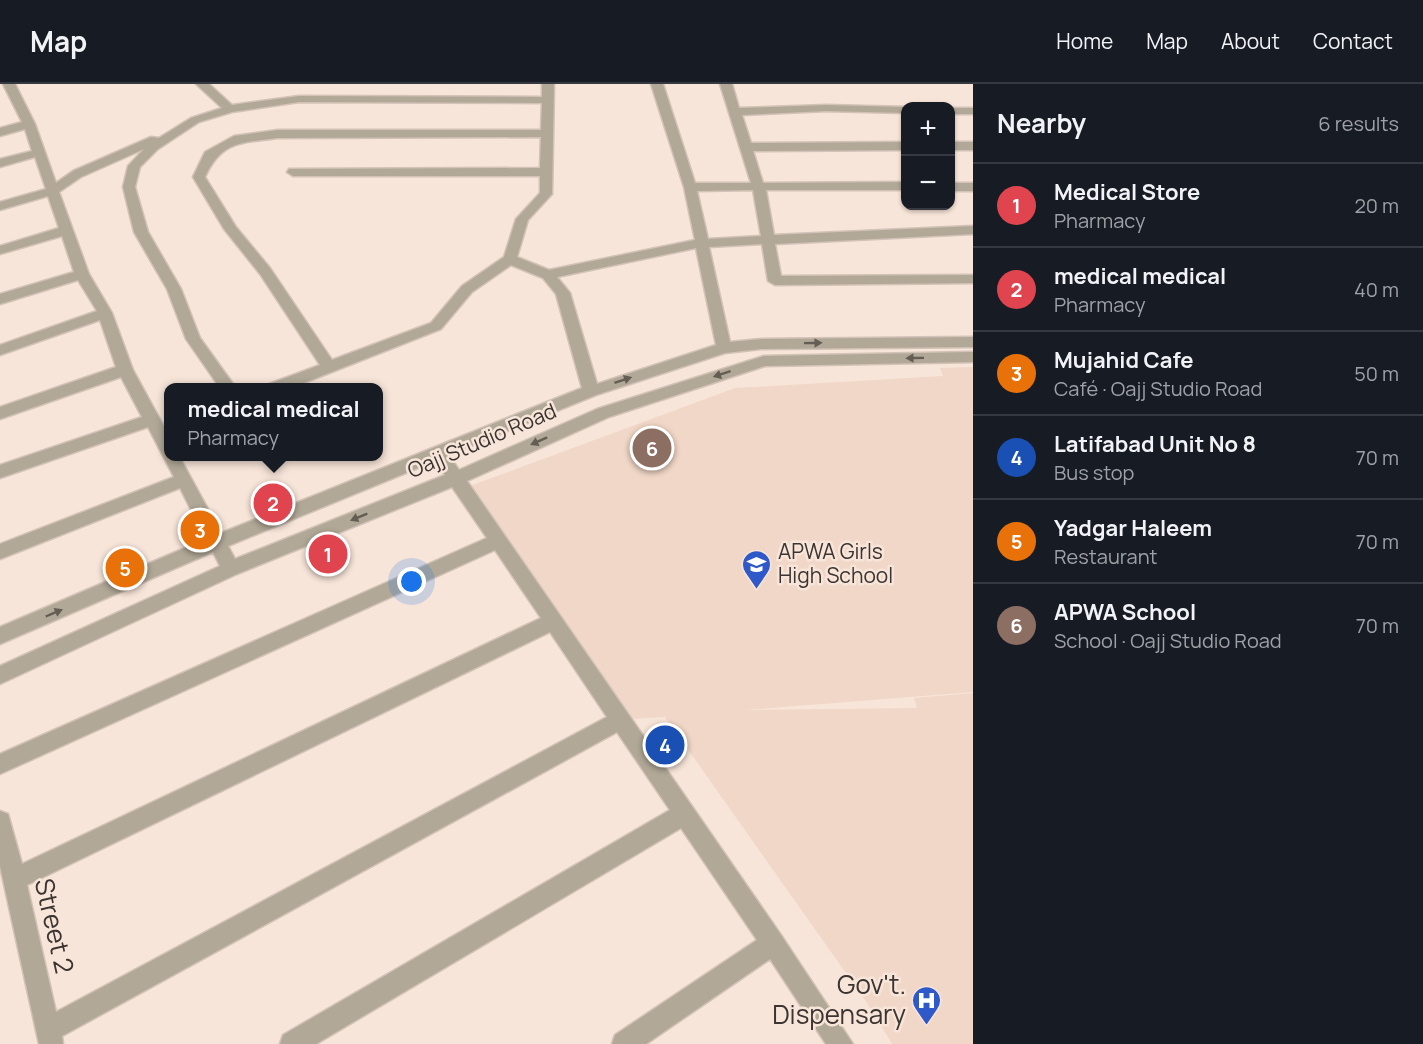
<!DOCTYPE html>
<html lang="en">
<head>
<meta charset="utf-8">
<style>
	:root { --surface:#171b24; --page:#242831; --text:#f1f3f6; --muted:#9ea1a6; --line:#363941; --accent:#0f766e }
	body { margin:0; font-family:Manrope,sans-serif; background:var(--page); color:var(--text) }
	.controls { position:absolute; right:18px; top:18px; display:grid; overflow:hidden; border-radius:12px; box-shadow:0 2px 4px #0004 }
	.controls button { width:54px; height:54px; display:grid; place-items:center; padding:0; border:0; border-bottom:2px solid var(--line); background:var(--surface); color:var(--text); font:30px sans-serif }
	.you { position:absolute; left:412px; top:498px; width:21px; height:21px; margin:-15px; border:4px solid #fff; border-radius:50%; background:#1a73e8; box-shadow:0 0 0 9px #1a73e833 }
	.badge { display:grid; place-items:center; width:39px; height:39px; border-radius:50%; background:var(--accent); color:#fff; font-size:20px; font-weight:700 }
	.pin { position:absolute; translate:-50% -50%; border:3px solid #fff; box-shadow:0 2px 6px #0006 }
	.popup { position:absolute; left:164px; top:299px; width:219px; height:78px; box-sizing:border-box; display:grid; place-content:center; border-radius:12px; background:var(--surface); filter:drop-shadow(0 2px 4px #0005); font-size:20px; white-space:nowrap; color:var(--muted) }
	.popup b { font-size:22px; color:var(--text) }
	.popup::after { content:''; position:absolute; left:50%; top:100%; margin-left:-12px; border:12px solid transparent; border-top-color:var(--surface) }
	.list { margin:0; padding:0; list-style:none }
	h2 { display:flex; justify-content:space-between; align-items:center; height:78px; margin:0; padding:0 24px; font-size:26px }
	h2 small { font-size:20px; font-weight:400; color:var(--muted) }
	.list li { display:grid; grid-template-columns:39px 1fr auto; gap:18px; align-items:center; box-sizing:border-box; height:84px; padding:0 24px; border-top:2px solid var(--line) }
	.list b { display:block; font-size:22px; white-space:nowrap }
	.list p { margin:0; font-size:20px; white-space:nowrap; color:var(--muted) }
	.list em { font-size:20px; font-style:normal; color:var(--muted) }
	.map { position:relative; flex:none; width:973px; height:960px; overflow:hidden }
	header { display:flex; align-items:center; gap:36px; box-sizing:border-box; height:84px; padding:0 30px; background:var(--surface); border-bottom:2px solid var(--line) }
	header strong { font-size:28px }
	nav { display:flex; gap:33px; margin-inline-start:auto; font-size:21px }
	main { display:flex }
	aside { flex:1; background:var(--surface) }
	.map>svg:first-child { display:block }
	.built { fill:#f1d7c7 }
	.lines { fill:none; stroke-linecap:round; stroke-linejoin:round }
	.minor-casing { stroke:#d2c2b7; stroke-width:3 }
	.minor { fill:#b1a897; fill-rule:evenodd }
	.oneway { fill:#645d54 }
	.labels { text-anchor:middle; stroke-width:5; stroke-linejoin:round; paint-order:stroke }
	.street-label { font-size:21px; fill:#3b3430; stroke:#f8e5d9 }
	.poi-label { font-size:21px; fill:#3b3430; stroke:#f8e5d9; text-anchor:start }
	.near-street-label { font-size:26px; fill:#3b3430; stroke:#f8e5d9 }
	.near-poi-label { font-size:26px; fill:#3b3430; stroke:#f8e5d9; text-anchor:end }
</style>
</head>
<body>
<header>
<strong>Map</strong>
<nav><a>Home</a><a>Map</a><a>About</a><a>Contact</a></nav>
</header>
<main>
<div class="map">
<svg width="973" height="960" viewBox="0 0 973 960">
	<rect width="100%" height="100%" fill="#f8e5d9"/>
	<path class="built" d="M973,283V608L745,626L917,624L914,614L973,609V960H892L867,919L665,633L630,635L470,402L735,304L943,292L940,284Z"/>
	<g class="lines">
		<defs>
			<path id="minor" d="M3,0H15L35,40L56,99L73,87L151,53L159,54L191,34L222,24L196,0H209L232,21L299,12L542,13V0H554L552,110L528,136L517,173L549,186L695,156L684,103L651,0H663L695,99H751L720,0H732L739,24L826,21L906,23V29L826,27L742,31L751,59L906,58V66L753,67L763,99L906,98V106H766L774,151L973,142V150L775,160L781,192L973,191V199L775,201L768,197L762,160L709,163L730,258L761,255L973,253V263L761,265L725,269L596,311L449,371L459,386L597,325L764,272L973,268V278L765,282L609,333L467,397L781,851L853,960H826L770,875L646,960H612L615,951L757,856L681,744L316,960H280L283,951L670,726L617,648L62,952L63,960H39L0,782V727L8,730L22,780L541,534L495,466L0,690V670L487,454L452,403L237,490L0,600V582L220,482L213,468L0,560V543L206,455L180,404L0,475V460L174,393L148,343L0,394V381L142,333L121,293L0,335V323L116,283L100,236L0,271V261L97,227L78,196L0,220V210L74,188L62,152L0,170V162L59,144L48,112L0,126V118L46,105L35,73L0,83V75L32,67L25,45L0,52V44L22,38ZM299,18L542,19L541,46H278L234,52L205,68L193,93L224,145L260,190L320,281L269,300L267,304H291L441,245L472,208L511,181L543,194L556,210L582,304L221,449L179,372H168V350L133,286L112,229L89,190L59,108L81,93L144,65L128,82L123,103L134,148L167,205L186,255L220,304H236L200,254L181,205L148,148L135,103L140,83L158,65L199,38L232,28ZM541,53L540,84L289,85L287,88L293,92H540V109L516,135L504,173L462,202L431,239L332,276L270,184L236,143L205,93C222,56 242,59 278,54ZM753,106L761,152L708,155L697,107ZM696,164L716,261L597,300L570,209L557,193ZM435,377L445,391L235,475L228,462ZM550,548L607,633L56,928L27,801Z
				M950,24H973V30H950Z
				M950,58H973V66H950Z
				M950,99H973V107H950Z"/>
		</defs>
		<use href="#minor" class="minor-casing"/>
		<use href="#minor" class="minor"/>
	</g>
	<defs><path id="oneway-solid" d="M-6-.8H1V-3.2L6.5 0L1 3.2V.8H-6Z" transform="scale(1.5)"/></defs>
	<g class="oneway">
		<use href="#oneway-solid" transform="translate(813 259) rotate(-1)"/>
		<use href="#oneway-solid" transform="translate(915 274) rotate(179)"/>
		<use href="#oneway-solid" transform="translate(722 290) rotate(162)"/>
		<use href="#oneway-solid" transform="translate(623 296) rotate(-18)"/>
		<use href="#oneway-solid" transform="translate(539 357) rotate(156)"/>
		<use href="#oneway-solid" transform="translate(359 433) rotate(158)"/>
		<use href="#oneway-solid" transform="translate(54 529) rotate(-23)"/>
	</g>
	<defs>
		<symbol id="school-pin" viewBox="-11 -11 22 30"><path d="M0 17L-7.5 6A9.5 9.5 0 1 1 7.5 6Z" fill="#2f58c8" stroke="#f8e5d9"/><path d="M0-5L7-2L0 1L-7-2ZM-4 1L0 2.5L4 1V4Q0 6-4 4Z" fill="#fff"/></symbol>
		<symbol id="hospital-pin" viewBox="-11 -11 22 30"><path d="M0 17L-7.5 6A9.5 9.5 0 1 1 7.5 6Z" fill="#2f58c8" stroke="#f8e5d9"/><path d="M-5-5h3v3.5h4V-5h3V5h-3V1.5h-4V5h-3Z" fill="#fff"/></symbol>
	</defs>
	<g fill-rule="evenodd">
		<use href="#school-pin" x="740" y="464" width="33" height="45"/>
		<use href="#hospital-pin" x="910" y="900" width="33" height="45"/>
	</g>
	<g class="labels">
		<g class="street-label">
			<text transform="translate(482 357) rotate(-23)" y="7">Oajj Studio Road</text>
		</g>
		<g class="poi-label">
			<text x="778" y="475">APWA Girls<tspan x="778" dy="24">High School</tspan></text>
		</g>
		<g class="near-street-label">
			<text transform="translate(54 842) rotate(77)" y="9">Street 2</text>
		</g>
		<g class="near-poi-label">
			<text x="906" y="910">Gov't.<tspan x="906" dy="30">Dispensary</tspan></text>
		</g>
	</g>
</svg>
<div class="controls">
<button>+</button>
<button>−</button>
</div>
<div class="you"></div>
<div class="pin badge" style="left:328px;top:470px;background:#e0444e">1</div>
<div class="pin badge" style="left:273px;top:419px;background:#e0444e">2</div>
<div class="popup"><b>medical medical</b>Pharmacy</div>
<div class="pin badge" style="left:200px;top:446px;background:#e8710a">3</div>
<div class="pin badge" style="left:665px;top:661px;background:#1a4fb4">4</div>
<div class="pin badge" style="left:125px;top:484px;background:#e8710a">5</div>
<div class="pin badge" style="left:652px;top:364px;background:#8d6e63">6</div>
</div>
<aside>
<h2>Nearby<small>6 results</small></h2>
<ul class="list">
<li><span class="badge" style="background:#e0444e">1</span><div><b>Medical Store</b><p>Pharmacy</p></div><em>20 m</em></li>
<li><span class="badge" style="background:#e0444e">2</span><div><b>medical medical</b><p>Pharmacy</p></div><em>40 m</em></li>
<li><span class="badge" style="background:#e8710a">3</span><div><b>Mujahid Cafe</b><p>Café · Oajj Studio Road</p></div><em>50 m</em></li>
<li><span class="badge" style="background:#1a4fb4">4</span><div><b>Latifabad Unit No 8</b><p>Bus stop</p></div><em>70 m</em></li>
<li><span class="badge" style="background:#e8710a">5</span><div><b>Yadgar Haleem</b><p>Restaurant</p></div><em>70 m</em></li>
<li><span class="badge" style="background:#8d6e63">6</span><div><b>APWA School</b><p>School · Oajj Studio Road</p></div><em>70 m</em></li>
</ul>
</aside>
</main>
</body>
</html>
